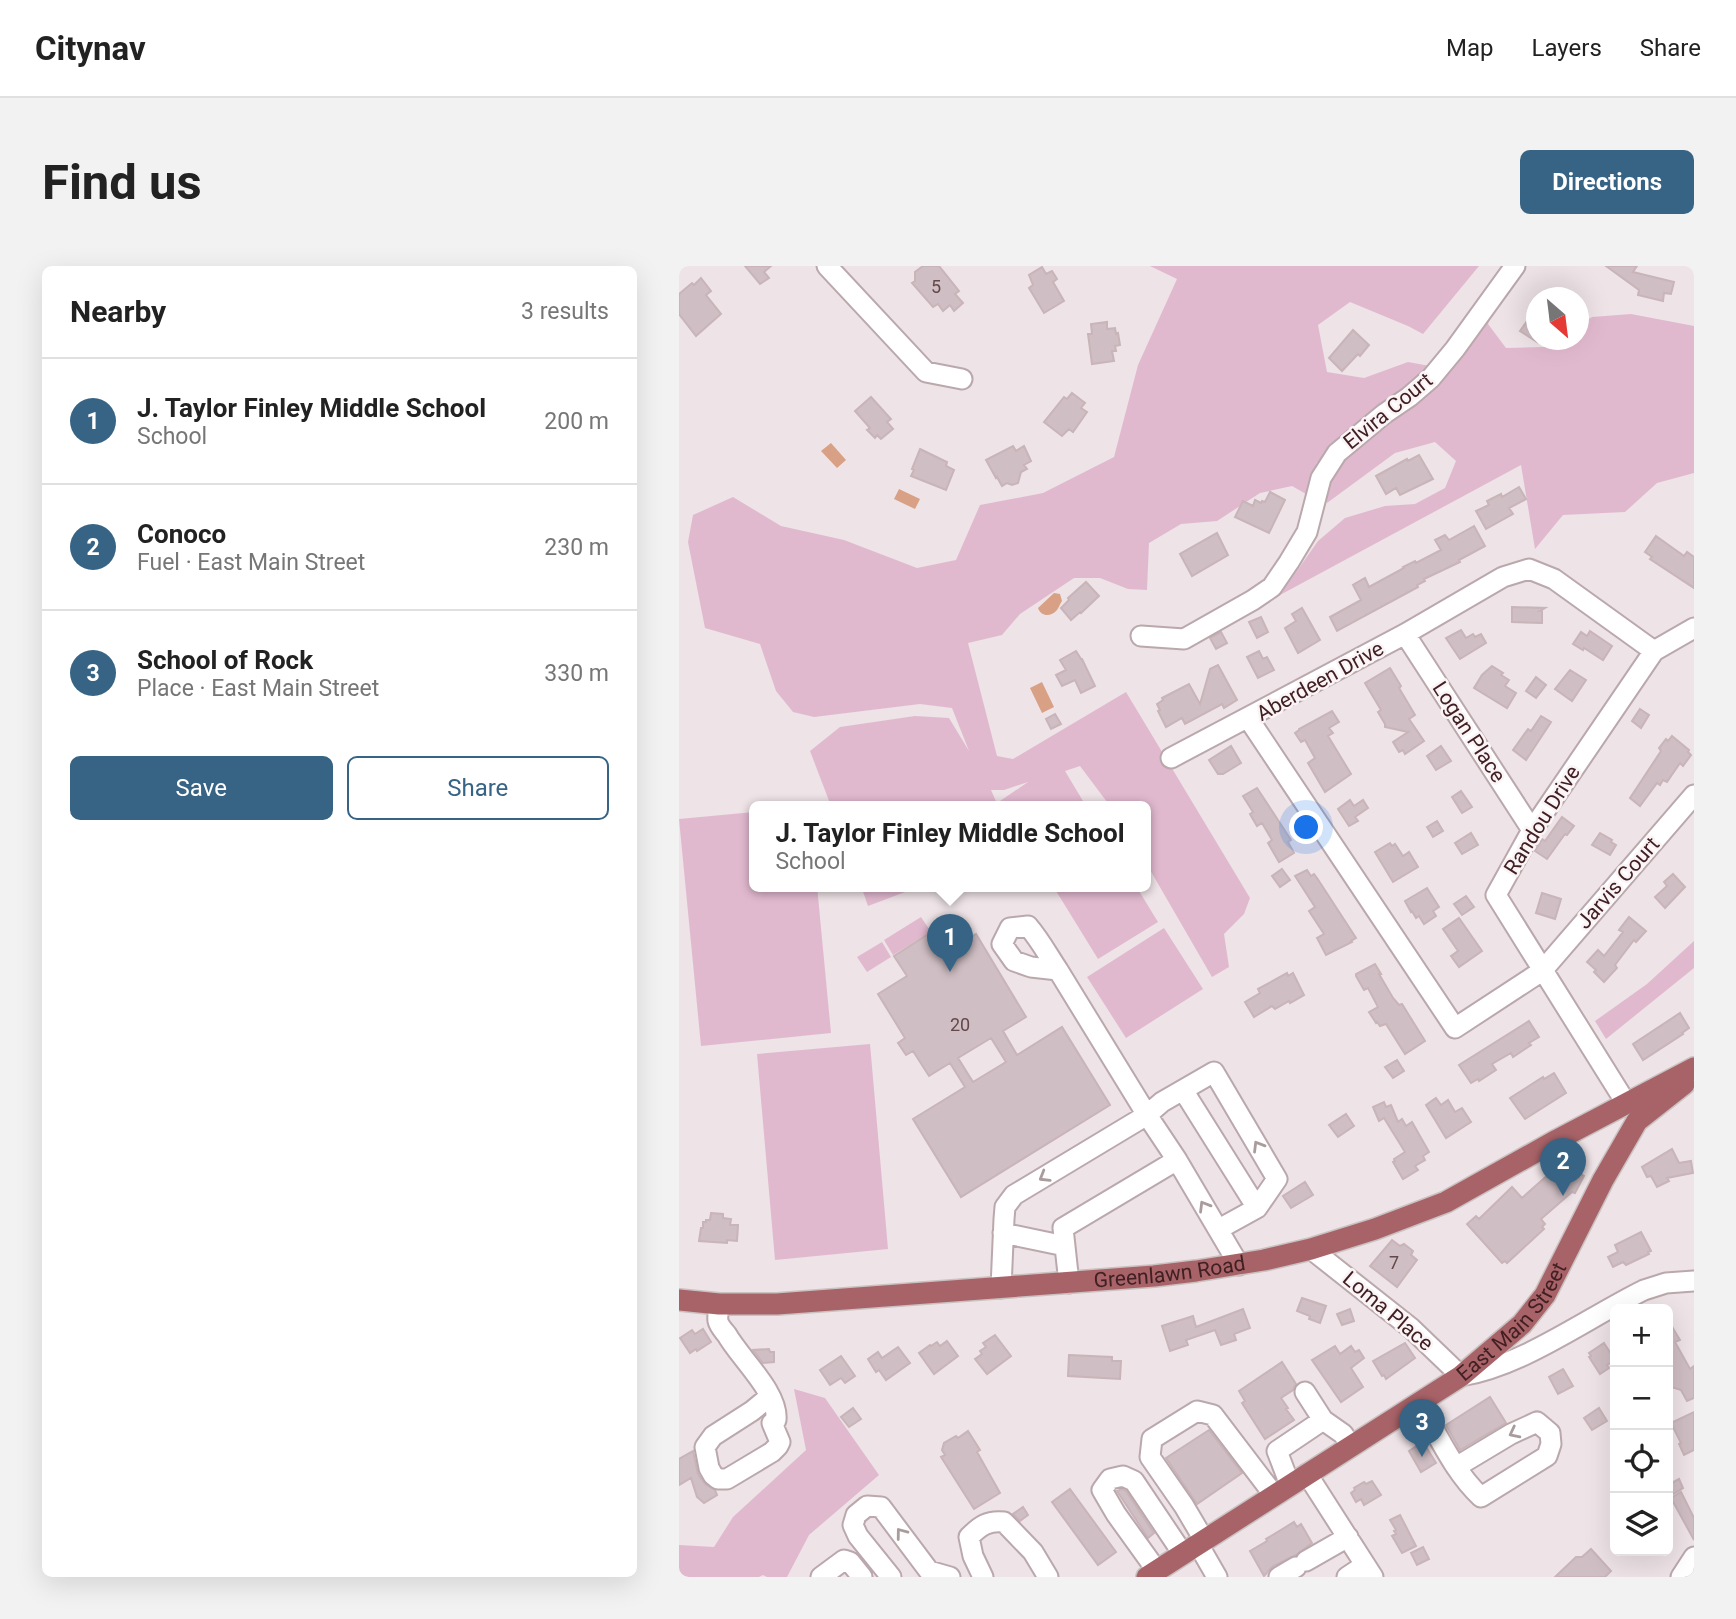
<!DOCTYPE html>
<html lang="en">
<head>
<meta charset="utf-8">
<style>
	:root { --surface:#fff; --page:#f2f2f2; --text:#222; --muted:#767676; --line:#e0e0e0; --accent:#376485 }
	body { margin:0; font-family:Roboto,sans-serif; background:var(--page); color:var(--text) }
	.controls { position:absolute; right:21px; bottom:21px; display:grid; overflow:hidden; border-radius:10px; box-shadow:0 7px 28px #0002 }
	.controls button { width:63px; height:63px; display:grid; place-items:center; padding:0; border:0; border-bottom:2px solid var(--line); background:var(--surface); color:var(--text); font:35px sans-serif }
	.compass { position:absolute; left:847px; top:21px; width:63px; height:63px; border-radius:50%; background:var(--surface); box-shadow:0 7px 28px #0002; rotate:152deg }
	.you { position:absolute; left:628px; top:562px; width:24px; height:24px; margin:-18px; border:5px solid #fff; border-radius:50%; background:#1a73e8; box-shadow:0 0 0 10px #1a73e833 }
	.badge { display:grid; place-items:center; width:46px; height:46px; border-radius:50%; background:var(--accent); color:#fff; font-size:23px; font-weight:700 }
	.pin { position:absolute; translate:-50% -58px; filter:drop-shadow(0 2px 4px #0008) }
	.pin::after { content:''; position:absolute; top:37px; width:24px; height:21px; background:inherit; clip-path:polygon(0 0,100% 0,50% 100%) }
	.popup { position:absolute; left:70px; top:535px; width:402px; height:91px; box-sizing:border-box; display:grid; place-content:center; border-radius:10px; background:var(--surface); filter:drop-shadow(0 2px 5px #0005); font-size:23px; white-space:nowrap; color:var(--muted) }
	.popup b { font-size:26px; color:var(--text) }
	.popup::after { content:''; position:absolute; left:50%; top:100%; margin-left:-14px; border:14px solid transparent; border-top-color:var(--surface) }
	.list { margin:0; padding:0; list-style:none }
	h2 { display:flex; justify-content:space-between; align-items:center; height:91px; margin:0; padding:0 28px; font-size:30px }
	h2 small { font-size:23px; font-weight:400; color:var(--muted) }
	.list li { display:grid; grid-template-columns:46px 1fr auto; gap:21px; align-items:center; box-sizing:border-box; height:126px; padding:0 28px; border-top:2px solid var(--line) }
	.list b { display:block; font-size:26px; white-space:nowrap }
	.list p { margin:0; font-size:23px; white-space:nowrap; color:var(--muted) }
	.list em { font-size:23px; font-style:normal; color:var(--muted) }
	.actions { display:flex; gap:14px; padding:21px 28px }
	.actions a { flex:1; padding:16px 0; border:2px solid var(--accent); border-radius:10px; text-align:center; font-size:24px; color:var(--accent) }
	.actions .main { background:var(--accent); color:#fff }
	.icon { flex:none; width:38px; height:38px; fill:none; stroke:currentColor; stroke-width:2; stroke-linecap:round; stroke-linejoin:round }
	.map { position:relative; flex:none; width:1015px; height:1311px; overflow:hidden; border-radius:10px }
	header { display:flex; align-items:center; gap:42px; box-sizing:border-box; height:98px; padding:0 35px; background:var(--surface); border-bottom:2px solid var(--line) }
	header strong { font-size:33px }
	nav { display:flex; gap:38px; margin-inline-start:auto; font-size:24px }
	.intro { display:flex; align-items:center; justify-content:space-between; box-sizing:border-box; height:168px; padding:0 42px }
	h1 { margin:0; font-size:49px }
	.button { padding:18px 32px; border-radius:10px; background:var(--accent); color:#fff; font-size:24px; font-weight:700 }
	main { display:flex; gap:42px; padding:0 42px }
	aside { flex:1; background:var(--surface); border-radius:10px; box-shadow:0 7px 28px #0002 }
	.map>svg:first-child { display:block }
	.green { fill:#e1b9cf }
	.water { fill:#d8a185 }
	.building { fill:#cfbec3; stroke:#c8b4b9; stroke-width:2; fill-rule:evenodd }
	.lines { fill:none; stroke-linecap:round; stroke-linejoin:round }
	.minor-casing { stroke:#baa8ac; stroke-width:23 }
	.major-casing { stroke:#cac1c1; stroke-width:24 }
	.minor { stroke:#fff; stroke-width:19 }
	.major { stroke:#a86368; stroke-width:21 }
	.oneway { stroke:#aa9b9c }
	.labels { text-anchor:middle; stroke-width:5; stroke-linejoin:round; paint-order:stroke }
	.number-label { font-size:18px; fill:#64484b }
	.street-label { font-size:21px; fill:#412023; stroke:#faf4f6 }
</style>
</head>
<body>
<header>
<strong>Citynav</strong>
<nav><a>Map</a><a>Layers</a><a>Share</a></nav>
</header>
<div class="intro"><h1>Find us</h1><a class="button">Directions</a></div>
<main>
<aside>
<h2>Nearby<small>3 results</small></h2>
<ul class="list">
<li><span class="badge">1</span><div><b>J. Taylor Finley Middle School</b><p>School</p></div><em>200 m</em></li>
<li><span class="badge">2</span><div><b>Conoco</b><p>Fuel · East Main Street</p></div><em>230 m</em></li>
<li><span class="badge">3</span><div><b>School of Rock</b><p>Place · East Main Street</p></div><em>330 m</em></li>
</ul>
<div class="actions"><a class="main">Save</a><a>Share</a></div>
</aside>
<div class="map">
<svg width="1015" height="1311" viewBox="0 0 1015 1311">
	<rect width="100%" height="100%" fill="#eee3e6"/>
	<path class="green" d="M471,0H800L744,68L729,60L671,36L639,59L648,106L685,112L729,96L751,100L827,0H831L809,58L827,82L865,81L877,74H900V59L913,51L952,48L1015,60V207L978,217L946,246L884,249L856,283L842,199L601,329L639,275L666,252L706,240L736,238L766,222L777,195L756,176L716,187L648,237L638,196L627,228L613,220L581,227L538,255L502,258L470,277L468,324L449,323L421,312H395L341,348L323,369L289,377L318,490L334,493L447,426L571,632L565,648L545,668L550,701L533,711L467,597V540H431L401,500L386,505L407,540H324L321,535L349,516L325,524H312L319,540H152L131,485L161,461L236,450L270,452L290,485L273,442L241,438L135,451L114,446L97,425L81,378L26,362L9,276L14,249L54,231L102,260L165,274L238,302L277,294L301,239L364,227L435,191L459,99L498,13Z
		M75,546V620H138L152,767L22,780L0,553Z
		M182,620H242L189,640Z
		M374,620H457L479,656L419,693Z
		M242,651L252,666L214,689L205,674Z
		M485,662L524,723L447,772L408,711Z
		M1015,675V702L927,773L916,755L968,718Z
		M203,676L212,691L188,706L178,691Z
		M191,778L209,983L96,994L78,788Z
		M115,1123L146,1132L200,1209L130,1269L108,1311H88L84,1309L80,1311H0V1279L35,1281L54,1251L127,1184Z"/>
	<path class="water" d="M152,177L167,194L158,202L142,185Z
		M220,223L241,233L236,243L215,233Z
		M375,327L381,328L383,335C381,338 380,341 378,344C372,351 362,351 359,342Z
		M363,416L375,441L363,447L351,422Z"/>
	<path class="building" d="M66,0H92L85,6L90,12L81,18Z
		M244,0H260L280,25L276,28L284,37L275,45L271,39L264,45L259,38L254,41L233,17L236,15V6Z
		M927,0H958L954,6L995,16L992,28L985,27L984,35L959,29L960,24Z
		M363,1L367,8L373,5L378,13L374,16L385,35L365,47L350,22L354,19L350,9Z
		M22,12L32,25L27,29L42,48L17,70L0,48V28L13,17L15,19Z
		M858,41V76L841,65Z
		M428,56V63L436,62L437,68L439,67L441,79L436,80L437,85H433L435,95L413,98L409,68H413L412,58Z
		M674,64L690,79L681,90L679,88L663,105L650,92Z
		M393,127L406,137L402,142L408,146L394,166L390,163L383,170L365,156L385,131L388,133Z
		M192,131L212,153L208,156L214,163L202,173L198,169L196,172L188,164L191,162L176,145Z
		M334,180L337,185L345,180L352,195L345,199L348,203L342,206L339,217L333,219L328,217L323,220L318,211L317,212L307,194Z
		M241,183L268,196L267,200L275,204L267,224L232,210L235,204L233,203Z
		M740,189L754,213L721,229L717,222L707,228L697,210L728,193L729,195Z
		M840,221L847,233L830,242L834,248L807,263L797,245L810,239L808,235L822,228L823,231Z
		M591,226L606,234L590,267L556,251L564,235L574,240L576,234L582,237L583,235L586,236Z
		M795,260L806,280L780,294L781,296L745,313L746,315L738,319L739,321L658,365L651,351L682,334L674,319L686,312L690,321L725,302L724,301L736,295L737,297L762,284L756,274L766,269L770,274Z
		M538,267L549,289L513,310L501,288Z
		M977,270L1005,290L1008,286L1015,291V322L971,293L973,291L966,286Z
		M407,316L420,330L402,347L401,346L392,354L382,342L390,334L389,332Z
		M833,341L866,342L861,345H863V357L833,356Z
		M623,342L641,374L619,387L606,362L617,355L613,348Z
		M582,351L589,366L578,372L570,356Z
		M782,364L787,372L794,368L796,371L802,368L807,377L781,393L767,372Z
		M911,365L933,380L924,394L905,382L904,384L894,378L902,366L908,370Z
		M542,366L548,377L537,383L531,372Z
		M397,385L402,393H403L416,420L402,427L396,414L383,420L377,409L387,404L381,394Z
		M580,385L584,393L588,391L595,404L579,412L568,391Z
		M539,399L558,434L545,442L543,438L506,458L503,452L487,461L479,445L481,444L478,438L484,434L483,432L510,418L521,438L531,403Z
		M813,400L824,407L822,409L830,414L826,420L837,427L828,442L795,422L803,409Z
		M711,402L722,420L720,422L736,449L730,453L745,475L726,488L724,484L720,486L714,476L729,466L706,461V458L699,446L702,444L686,417Z
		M891,404L907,414L893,435L876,423Z
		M857,411L867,419L857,432L847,425Z
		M961,443L970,449L962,462L953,455Z
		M653,445L660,456L650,462L654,467L649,470L672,508L646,526L629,497L636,492L626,474L622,476L616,467L620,464V463Z
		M376,448L382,458L372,463L367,453Z
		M862,450L872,456L847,494L834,484L849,463L852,465Z
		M993,470L1010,484L1009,486L1012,489L1004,500L1001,497L988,516L984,514L981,519L978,517L961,540L951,532L982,485L980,482L987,473L989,475Z
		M552,480L562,497L544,508H539L530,494Z
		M762,480L772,495L757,504L748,490Z
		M578,522L612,574L609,576L615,587L600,596L589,577L593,574L583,557L578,560L571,548L574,546L564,530Z
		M782,525L793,541L783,547L773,531Z
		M671,534L675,540L684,534L689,542L676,551L679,555L670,560L659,543Z
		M883,551L895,560L888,569L886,568L868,593L856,585L863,573L866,575Z
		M758,555L764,565L754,571L748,561Z
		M792,567L799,579L783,588L776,577Z
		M921,567L933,574L932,576L937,579L931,589L913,579Z
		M711,577L713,580L716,578L724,590L730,586L739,601L714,616L696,586Z
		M603,603L611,614L601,621L593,610Z
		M628,604L632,610L635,608L638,612L677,672L672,675L673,676L647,689L638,672L645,668L630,645L636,641L616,610Z
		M994,608L1006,621L986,642L976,631L988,620L985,616Z
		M748,622L760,641L754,645L757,650L745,658L740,650L737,652L733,645L732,646L726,635Z
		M863,627L882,633L876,653L857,647Z
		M787,630L795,641L783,649L775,638Z
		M950,651L967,665L957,676L955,674L936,699L938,702L925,716L915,706L917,704L908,696L919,684L925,690L944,666L940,664Z
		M780,652L803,685L780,701L772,690L779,685L764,663Z
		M256,664L269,686L297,668L347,751L324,765L338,789L383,761L431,839L282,931L234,853L286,821L271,797L250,810L234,785L227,789L219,777L226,772L199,728L228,710L215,690ZM312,772L327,796L294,816L279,792Z
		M696,698L702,708H700L714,732L720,739L723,738L746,775L726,788L707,758L701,760L698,756L697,757L690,746L699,741L689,722L685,724L677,710V708Z
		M608,707L609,710L614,707L625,729L611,737L610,735L596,743L593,740L575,751L566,736L581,727L579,723Z
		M1001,747L1010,762L1003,767L1004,768L964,794L954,778Z
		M850,755L860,771L850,777L852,779L834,791L832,787L813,798L817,804L800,815L799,813L792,817L780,799Z
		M718,794L725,805L714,812L706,801Z
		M875,807L887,827L846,853L831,832L864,811L865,813Z
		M757,832L762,839L769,834L776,846L783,842L792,856L767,872L747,839Z
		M705,836L707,841L712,839L719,856L723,853L727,860L733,856L750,886L744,890L746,894L736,900L739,904L724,913L714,896L716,895L715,893L726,886L705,852L700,855L694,841Z
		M667,848L675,860L659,871L650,859Z
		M993,883L1000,897L1012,895L1014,907L988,912L990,915L978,921L972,910L968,911L963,901Z
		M883,889L890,902L905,910L896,927L893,926L862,953L866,958L863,961L865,963L828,997L826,995L823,997L788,958L797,950L800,953L833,921L843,932L871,907L866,898Z
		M626,916L634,929L612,942L604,930Z
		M32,947L44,948V952L52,953L51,959H59L58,975L48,974V977L20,975L22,962H24V956H27V954H31Z
		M962,966L972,985L969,986L970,988L947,999L944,996L934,1001L929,991L939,986L936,979Z
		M713,974L721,980L725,978L734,985L732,989L738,994L718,1021L691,1000Z
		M623,1032L647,1040L641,1057L630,1053L631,1050L618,1045Z
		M564,1043L571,1062L555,1068L557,1074L542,1079L536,1064L507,1074L509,1079L491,1085L483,1060L514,1050L517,1061Z
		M671,1043L675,1055L663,1059L658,1048Z
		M989,1054L1001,1074L996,1076L1011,1103L1015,1100V1132L1008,1135L1002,1124L989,1120Z
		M24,1063L32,1076L18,1085L17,1083L11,1087L1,1072L13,1064L16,1068Z
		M316,1069L332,1090L308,1108L296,1093L303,1088L301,1085L307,1081L304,1077Z
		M268,1075L279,1090L255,1108L240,1087L251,1079L252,1080L258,1076L261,1080Z
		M726,1077L736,1092L707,1113L705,1109L703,1110L694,1095Z
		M925,1077L936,1094L928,1099L930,1102L921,1108L910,1091L912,1090L910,1087Z
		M656,1080L661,1088L672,1080L676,1086L680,1084L685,1092L672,1102L684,1121L662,1136L633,1094Z
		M219,1081L231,1097L207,1114L200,1104L197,1106L189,1093L199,1086L203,1092Z
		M90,1083L91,1086H95V1096L84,1097L74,1084Z
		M390,1089L433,1091V1095H442L441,1113L389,1110Z
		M162,1090L176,1110L166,1117L162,1112L151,1119L141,1104Z
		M603,1096L617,1118L614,1124L602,1132L609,1142L607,1143L615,1154L586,1173L563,1137L566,1135L560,1125Z
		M884,1103L894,1120L879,1128L870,1111Z
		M811,1131L827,1157L781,1184L767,1159Z
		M174,1142L182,1153L170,1161L162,1151Z
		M920,1142L928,1155L913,1164L905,1152Z
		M1015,1146V1184L1005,1189L1000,1178L1002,1177L992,1157Z
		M530,1164L563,1207L518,1238L487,1192Z
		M289,1165L301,1184L298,1186L321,1227L295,1243L262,1191L266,1189L263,1184L265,1177L277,1170L279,1172Z
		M744,1176L757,1197L742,1206L730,1185Z
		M14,1185L19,1208L26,1218L36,1224L38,1229L25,1237L18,1231L12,1212L0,1219V1193Z
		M1000,1213L1004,1222L994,1228L989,1219Z
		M693,1215L702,1229L685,1239L682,1233L677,1236L672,1227L676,1224L675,1222L685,1216L687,1218Z
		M391,1223L437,1286L419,1299L373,1236Z
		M443,1223L447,1225L475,1267L469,1272L438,1225Z
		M1002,1226L1015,1252V1274L992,1232Z
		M344,1241L349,1249L341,1255L334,1248Z
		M721,1249L737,1280L723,1287L713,1270L717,1268L715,1265L717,1264L711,1254Z
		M615,1256L618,1261L622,1258L633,1277L617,1289L594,1300L585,1310L571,1285L588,1275L587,1273Z
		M744,1281L750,1293L738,1299L732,1287Z
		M912,1283L932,1305L926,1311H876L897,1291H903Z"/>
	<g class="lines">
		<defs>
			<path id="minor" d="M148,0L247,106L283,113
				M726,368L853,564
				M462,370L505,373L574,334L593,321L610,296L628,266L642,212L658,187L705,148L730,131L752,112L776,83L836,0
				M569,452L776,762L863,705L1015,529
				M492,492L726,368L824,311L850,303L875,313L975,385
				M379,704L352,701L335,695L323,678L331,662L349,660C361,674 369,689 379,704L468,849L483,836L535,806L598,913L578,942L540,963
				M504,824L578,942
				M947,837L817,629L853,564L975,385L1015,362
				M324,967L386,980
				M632,983L732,1062L782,1110C844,1100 908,1052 965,1024L987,1017L1015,1015
				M390,1017L384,962L498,894
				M322,1022L325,953L326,941L335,929L468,849L498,894L560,999
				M40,1038C40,1043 38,1050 39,1055C40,1060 45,1065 48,1069C61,1092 100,1127 97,1154L93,1157L101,1176L99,1180L93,1186L48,1213H39L34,1209L30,1202L26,1181L34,1170L73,1145L90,1131
				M626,1126L644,1154
				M740,1137C759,1169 775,1206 802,1231L868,1190L872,1178L871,1167L858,1156L832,1168L777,1201
				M628,1208L694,1311
				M611,1219L598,1185L644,1154L664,1168L672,1180
				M525,1274L505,1240L471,1191L473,1173L518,1145L534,1149L595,1229
				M519,1278L538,1311
				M627,1295L669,1271
				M478,1305L437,1248L423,1224L431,1213L444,1210L455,1215L504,1288
				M142,1311L165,1294L171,1296L183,1311
				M212,1311L179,1270L174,1259L177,1249L188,1240L202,1241L250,1305L271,1311
				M304,1311L294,1290L290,1271C301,1260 309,1254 325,1256L354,1286L369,1311
				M600,1311L617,1301
				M668,1311L686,1299
				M1002,1311L1015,1291"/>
			<g id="major">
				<path id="s1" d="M0,1034L40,1038H98L475,1010L517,1005L585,994L632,983L696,963L767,936L878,874L1015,802"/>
				<path id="s2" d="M468,1311L782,1110L843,1058L866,1029L924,914L958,855L1005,818"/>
			</g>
		</defs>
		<use href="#minor" class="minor-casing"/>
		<use href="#major" class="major-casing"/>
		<use href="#minor" class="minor"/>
		<use href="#major" class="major"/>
	</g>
	<defs><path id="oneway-chevron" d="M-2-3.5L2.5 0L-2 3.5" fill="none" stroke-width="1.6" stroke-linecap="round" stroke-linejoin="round" transform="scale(1.75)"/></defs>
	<g class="oneway">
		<use href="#oneway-chevron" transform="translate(579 880) rotate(-121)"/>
		<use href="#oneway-chevron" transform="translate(365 911) rotate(149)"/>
		<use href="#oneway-chevron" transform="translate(525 940) rotate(-121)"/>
		<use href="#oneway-chevron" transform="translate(835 1167) rotate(153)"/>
		<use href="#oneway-chevron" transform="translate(222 1267) rotate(-127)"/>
	</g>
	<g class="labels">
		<g class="number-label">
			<text x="257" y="27">5</text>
			<text x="281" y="765">20</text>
			<text x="715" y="1003">7</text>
		</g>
		<g class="street-label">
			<text transform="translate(709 145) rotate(-39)" y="7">Elvira Court</text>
			<text transform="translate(641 415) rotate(-29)" y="7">Aberdeen Drive</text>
			<text transform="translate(790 466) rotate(57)" y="7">Logan Place</text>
			<text transform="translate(863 554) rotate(-58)" y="7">Randou Drive</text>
			<text transform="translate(939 617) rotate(-49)" y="7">Jarvis Court</text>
			<text dy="7" stroke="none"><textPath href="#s1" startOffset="492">Greenlawn Road</textPath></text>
			<text transform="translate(709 1045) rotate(40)" y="7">Loma Place</text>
			<text dy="7" stroke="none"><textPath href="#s2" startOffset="448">East Main Street</textPath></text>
		</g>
	</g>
</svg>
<div class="controls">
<button>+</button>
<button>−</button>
<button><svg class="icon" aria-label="locate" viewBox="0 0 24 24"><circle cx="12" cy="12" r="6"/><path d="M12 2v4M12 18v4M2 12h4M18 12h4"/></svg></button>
<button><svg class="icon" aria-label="layers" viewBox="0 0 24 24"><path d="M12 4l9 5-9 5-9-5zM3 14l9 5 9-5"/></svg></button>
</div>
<svg class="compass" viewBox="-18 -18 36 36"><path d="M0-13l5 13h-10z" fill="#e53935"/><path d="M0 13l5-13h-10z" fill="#767676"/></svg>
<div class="you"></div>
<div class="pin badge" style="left:271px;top:706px">1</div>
<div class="popup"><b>J. Taylor Finley Middle School</b>School</div>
<div class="pin badge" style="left:884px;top:930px">2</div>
<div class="pin badge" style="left:743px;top:1191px">3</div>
</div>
</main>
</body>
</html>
